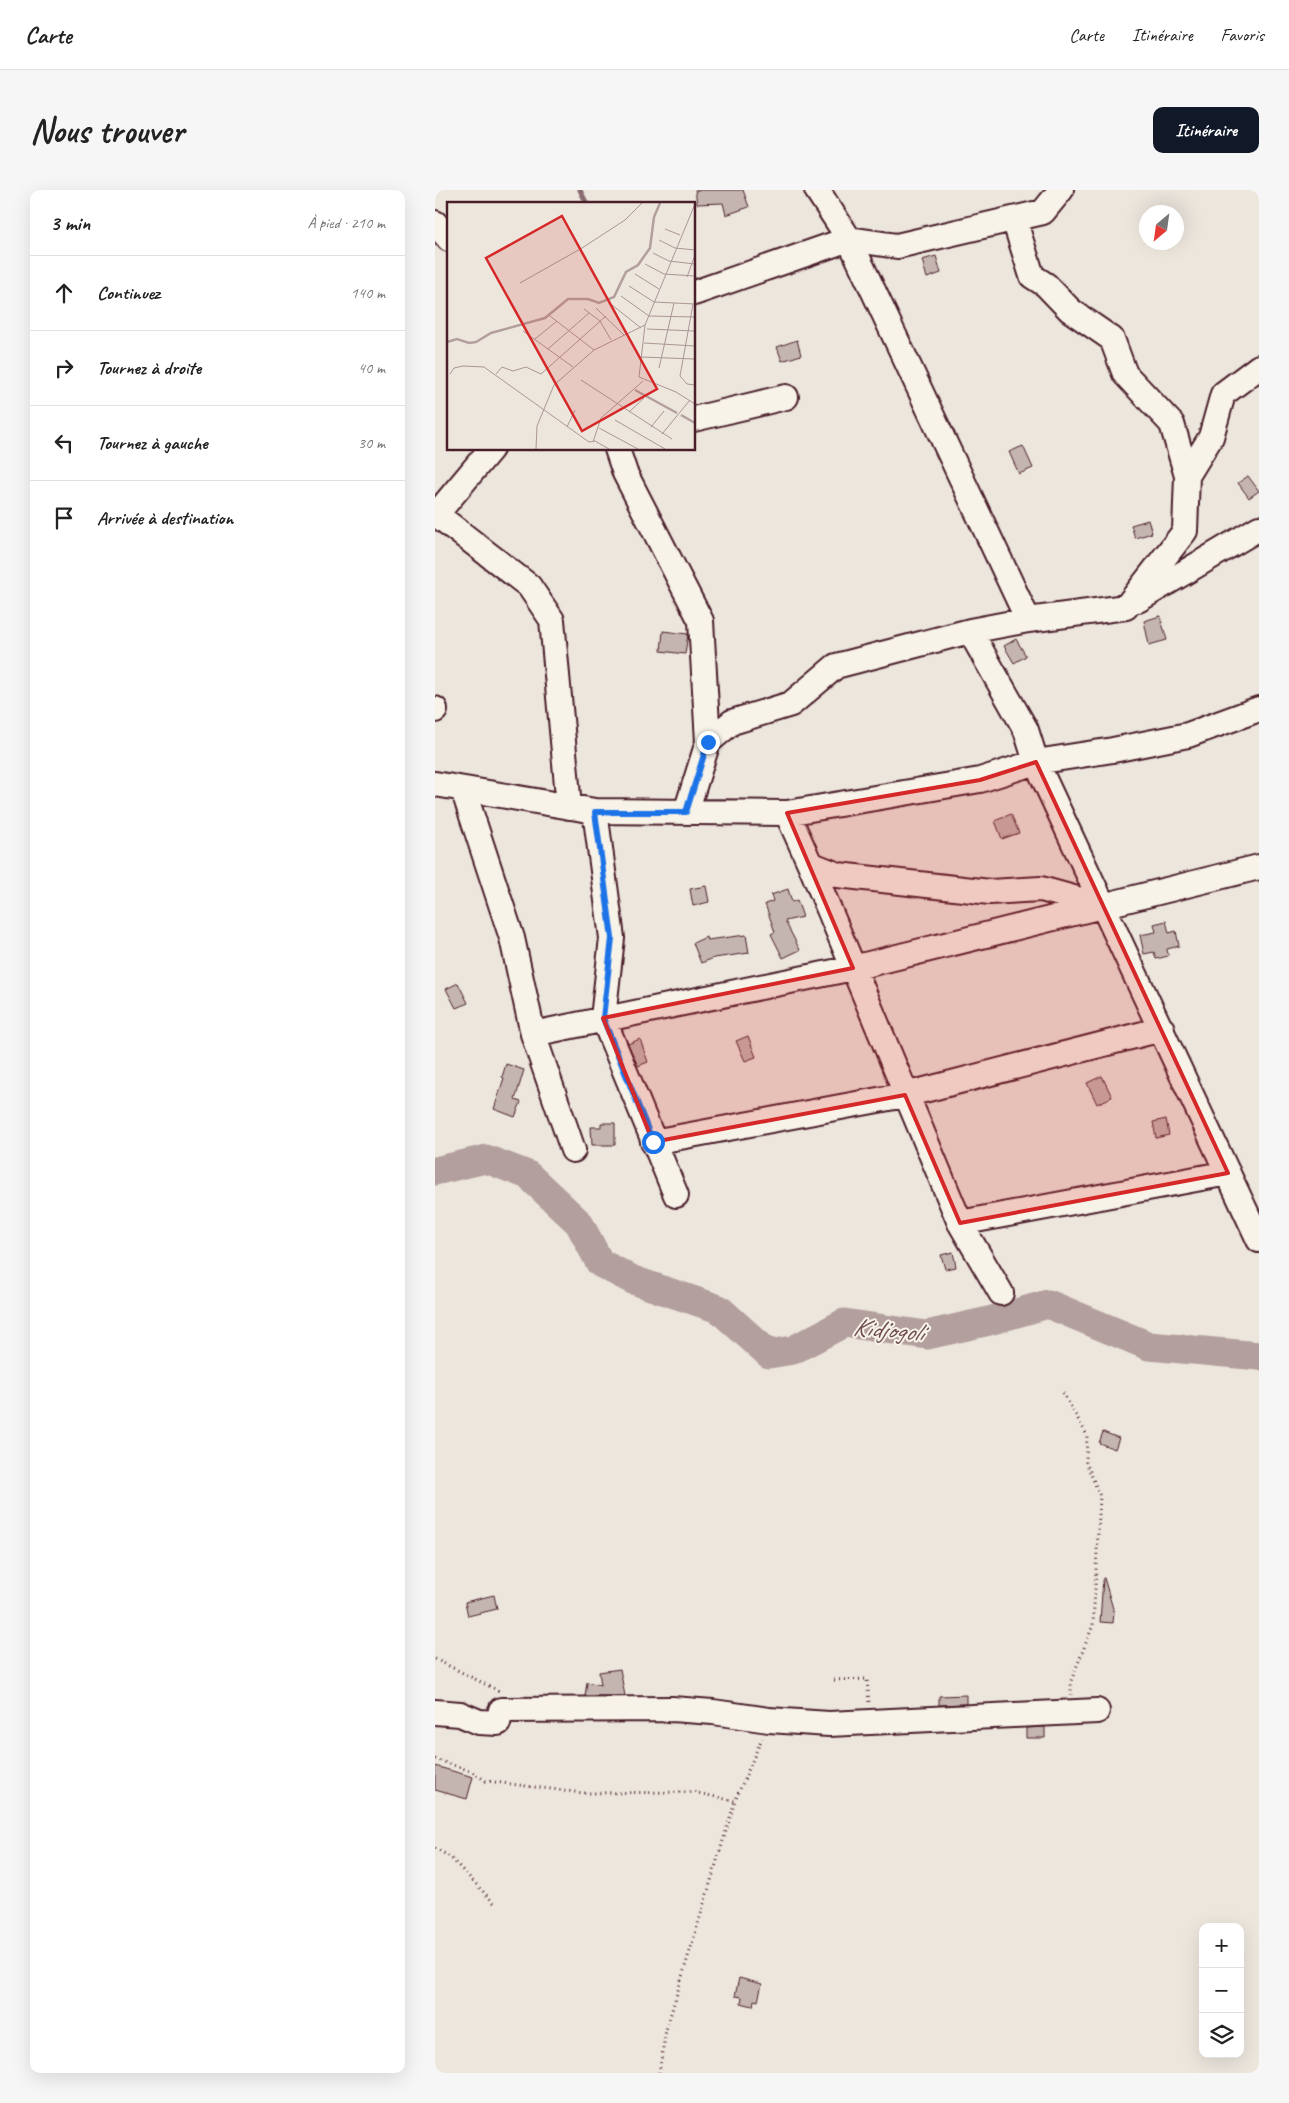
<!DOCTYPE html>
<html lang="fr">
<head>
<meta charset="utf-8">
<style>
	:root { --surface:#fff; --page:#f6f6f6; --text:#222; --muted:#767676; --line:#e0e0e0; --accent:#111827 }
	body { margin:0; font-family:Caveat,sans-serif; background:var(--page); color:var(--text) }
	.controls { position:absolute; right:15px; bottom:15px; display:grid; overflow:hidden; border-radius:10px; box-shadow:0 5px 20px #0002 }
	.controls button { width:45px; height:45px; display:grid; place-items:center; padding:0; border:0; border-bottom:1px solid var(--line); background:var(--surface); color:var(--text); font:25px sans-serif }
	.compass { position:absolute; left:704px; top:15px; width:45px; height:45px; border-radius:50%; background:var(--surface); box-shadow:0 5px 20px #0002; rotate:209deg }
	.stop { position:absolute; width:15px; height:15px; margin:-11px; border:4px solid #1a73e8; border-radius:50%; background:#fff }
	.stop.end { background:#1a73e8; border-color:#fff; box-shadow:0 1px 5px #0008 }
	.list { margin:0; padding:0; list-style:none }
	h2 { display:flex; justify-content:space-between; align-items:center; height:65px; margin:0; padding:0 20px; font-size:21px }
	h2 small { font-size:16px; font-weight:400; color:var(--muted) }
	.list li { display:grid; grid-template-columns:32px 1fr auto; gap:15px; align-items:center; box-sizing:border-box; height:75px; padding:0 20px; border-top:1px solid var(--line) }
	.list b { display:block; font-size:19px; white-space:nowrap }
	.list em { font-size:16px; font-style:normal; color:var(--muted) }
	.icon { flex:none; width:28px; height:28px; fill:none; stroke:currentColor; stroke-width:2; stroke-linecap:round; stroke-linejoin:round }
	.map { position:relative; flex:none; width:824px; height:1883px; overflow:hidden; border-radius:10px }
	header { display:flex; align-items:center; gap:30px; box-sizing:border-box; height:70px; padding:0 25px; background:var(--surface); border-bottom:1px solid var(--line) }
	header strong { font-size:24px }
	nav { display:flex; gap:28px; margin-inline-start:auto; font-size:18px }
	.intro { display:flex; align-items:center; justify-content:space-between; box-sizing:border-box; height:120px; padding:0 30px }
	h1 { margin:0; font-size:35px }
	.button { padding:12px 22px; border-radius:10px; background:var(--accent); color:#fff; font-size:18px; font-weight:700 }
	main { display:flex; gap:30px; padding:0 30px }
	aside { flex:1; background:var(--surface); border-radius:10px; box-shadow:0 5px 20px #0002 }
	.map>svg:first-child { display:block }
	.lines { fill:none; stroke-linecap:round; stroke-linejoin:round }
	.stream { stroke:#896c6f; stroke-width:5 }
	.river { stroke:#b39f9d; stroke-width:29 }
	.building { fill:#c4b5b0; stroke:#4a1f2b }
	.minor-casing { stroke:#4a1f2b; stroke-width:28 }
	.path { stroke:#4a1f2b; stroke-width:3; stroke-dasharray:1 4; stroke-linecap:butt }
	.minor { stroke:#f7f3e8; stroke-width:24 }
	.route { stroke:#1a73e8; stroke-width:6 }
	.marked { fill:#d62828; fill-opacity:0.2; stroke:#d62828; stroke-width:4; stroke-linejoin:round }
	.labels { text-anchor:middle; stroke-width:4; stroke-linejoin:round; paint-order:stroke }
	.water-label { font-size:26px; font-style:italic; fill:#6f4c53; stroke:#f7f3e8 }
	.inset-river { fill:none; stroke:#b39f9d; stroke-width:2.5 }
	.inset-road { fill:none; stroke:#ab9696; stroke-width:1 }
	.view { fill:#d62828; fill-opacity:0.15; stroke:#d62828; stroke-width:2.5 }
	.inset-edge { fill:none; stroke:#4a1f2b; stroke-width:2.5 }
</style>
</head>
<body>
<header>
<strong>Carte</strong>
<nav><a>Carte</a><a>Itinéraire</a><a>Favoris</a></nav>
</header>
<div class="intro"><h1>Nous trouver</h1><a class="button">Itinéraire</a></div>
<main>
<aside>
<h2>3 min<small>À pied · 210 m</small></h2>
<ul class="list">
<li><svg class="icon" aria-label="ahead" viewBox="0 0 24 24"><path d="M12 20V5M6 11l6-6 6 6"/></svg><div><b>Continuez</b></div><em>140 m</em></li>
<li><svg class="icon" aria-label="right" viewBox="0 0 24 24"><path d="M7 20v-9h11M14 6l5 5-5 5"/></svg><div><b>Tournez à droite</b></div><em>40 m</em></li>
<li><svg class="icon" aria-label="left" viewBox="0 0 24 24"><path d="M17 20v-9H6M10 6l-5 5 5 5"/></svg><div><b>Tournez à gauche</b></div><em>30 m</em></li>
<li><svg class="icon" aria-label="arrive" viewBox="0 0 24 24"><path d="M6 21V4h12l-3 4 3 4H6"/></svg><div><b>Arrivée à destination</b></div></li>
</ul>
</aside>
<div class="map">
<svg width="824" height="1883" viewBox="0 0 824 1883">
	<rect width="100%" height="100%" fill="#ece6dd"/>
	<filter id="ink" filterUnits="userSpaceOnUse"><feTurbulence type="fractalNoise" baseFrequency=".02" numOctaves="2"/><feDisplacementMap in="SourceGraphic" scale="10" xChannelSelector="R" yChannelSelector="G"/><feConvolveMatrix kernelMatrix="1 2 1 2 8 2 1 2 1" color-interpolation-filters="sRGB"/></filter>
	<g filter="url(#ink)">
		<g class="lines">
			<path class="stream" d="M145,0L152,14"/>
			<path class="river" d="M0,981L51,969L93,985L144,1033L165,1073L198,1090L284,1119L334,1164L358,1160L409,1133L492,1145L554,1131L613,1114L714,1156L824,1166"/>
		</g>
		<path class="building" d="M260,0H308L314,17L291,25L288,13L262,14Z
			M501,66L506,83L492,88L487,70Z
			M362,150L366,165L347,171L342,157Z
			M588,256L598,278L584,284L574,262Z
			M813,286L824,301L814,308L803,293Z
			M713,330L717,343L700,348L696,335Z
			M725,426L732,450L714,455L709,431Z
			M228,441L253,444L250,464L226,461Z
			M581,449L591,466L579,473L569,456Z
			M576,624L584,643L567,649L560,631Z
			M271,696L274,712L258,716L255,699Z
			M353,699L357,712L362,710L368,727L350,731L365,760L348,768L336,744L340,742L330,714L338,711L336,705Z
			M731,731L734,743L741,741L744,756L732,759L733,766L721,769L719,762L709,764L705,745L721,742L719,734Z
			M311,745L314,763L279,768L266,773L258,753L271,747L272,750Z
			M23,793L33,813L21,818L11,799Z
			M313,846L321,867L310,871L301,851Z
			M205,849L213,872L203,876L193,854Z
			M71,874L89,880L80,910L86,912L80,927L59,919L69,888L67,887Z
			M667,886L677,907L662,914L652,893Z
			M731,929L734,945L721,948L718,932Z
			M166,933H180V955H157L156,937H166Z
			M518,1062L521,1077L510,1079L506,1065Z
			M668,1242L684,1248L680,1259L664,1253Z
			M668,1388H669L679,1422L678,1433L665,1432Z
			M59,1405L62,1419L33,1426L30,1412Z
			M185,1479L190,1506H150L152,1492L166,1495L164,1482Z
			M531,1505V1514L504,1515V1506Z
			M610,1537V1548H591V1538Z
			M0,1576L38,1587L32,1609L0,1600Z
			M304,1788L327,1794L323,1811L319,1810L318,1816L306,1813L307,1807L300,1806Z"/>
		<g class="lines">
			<defs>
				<path id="minor" d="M382,0L414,49L593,430
					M579,29L597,86L611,95L635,120L677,149L690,184L737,234L752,286
					M0,33L14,49
					M259,103L414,49L462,56L608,22L626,0
					M259,229L351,207
					M182,259L190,283L266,431L273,552L251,622
					M1,324L94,396L117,430L134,617
					M0,326L56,259
					M703,410L824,338
					M535,441L591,540L601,572L824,1050
					M0,520V519
					M273,552L297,532L356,514L401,476L535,441L593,430L691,417L750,341L752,286L776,247L788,204L824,177
					M0,594L160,621L352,623L545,590L601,572L678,560L753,545L824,519
					M28,599L77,748L98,844L138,960
					M160,621L177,748L168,828L241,1005
					M352,623L375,674L525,1033L566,1103
					M375,674L403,685L555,702L606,699L668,716
					M98,844L418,778L824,677
					M218,952L470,905L727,839
					M525,1033L793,983
					M0,1522L25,1524L44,1532L63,1533L66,1520L237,1519L278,1522L334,1530L394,1534L662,1521"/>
			</defs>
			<use href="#minor" class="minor-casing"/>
			<path class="path" d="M628,1203L652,1245L651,1272L665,1306L658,1435L636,1491V1505
				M0,1469L64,1501
				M399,1490L432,1489L434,1513
				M0,1569L36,1581L51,1591L148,1603L258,1602L300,1611L327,1548
				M0,1658L15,1667L61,1715
				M224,1883L231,1840L300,1611"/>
			<use href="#minor" class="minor"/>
		</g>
	</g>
	<g class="lines" filter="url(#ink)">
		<path class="route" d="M218,952L168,828L177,748L160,622H251L273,552"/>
	</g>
	<path class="marked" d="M601,572L793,983L525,1033L470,905L218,952L168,828L418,778L352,623L545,590Z"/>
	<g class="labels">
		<g class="water-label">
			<text transform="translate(453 1139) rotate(5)" y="9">Kidjogoli</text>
		</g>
	</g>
	<g transform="translate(12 12)">
		<rect width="248" height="248" fill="#ece6dd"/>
		<path class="inset-river" d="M0,140L10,137L22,141L29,140L44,131L98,116L121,97H141L152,101L167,95L179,70L191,63L203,46L207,15L213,1M188,188L230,211M234,213L248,221"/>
		<path class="inset-road" d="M218,27L233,33M212,38L228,46L248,48M206,51L222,59L248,62M198,62L217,72L248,74M188,72L212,87M240,75L248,53M73,81L135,46L178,18L195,1M182,84L207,100L248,102M174,94L202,114L248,115M246,102L233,174L240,182L248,183M165,103L194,126M149,106L177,133M137,107L153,119L164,138M103,114L147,148M198,123L192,175L229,190L248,202M200,127L248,129M76,129L126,165M88,137L110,119M197,141L248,144M101,147L142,111M194,155L248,157M212,166L227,101M3,172L7,166L16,164L37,165L142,240L148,239L162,247M49,172L55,165L66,169L79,165L94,172L159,114M134,178L225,237M182,210L197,196M168,218L218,247M120,225L128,208M204,225L217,209M152,226L191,247M215,232L243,198M146,240L154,216L196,179M89,247L90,224L107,183L147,148L198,123L248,2"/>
		<path class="view" d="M115,14L210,187L135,229L39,56Z"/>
		<rect width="248" height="248" class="inset-edge"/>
	</g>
</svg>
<div class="controls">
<button>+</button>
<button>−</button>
<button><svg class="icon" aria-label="layers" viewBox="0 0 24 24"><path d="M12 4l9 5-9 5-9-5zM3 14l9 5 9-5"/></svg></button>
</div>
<svg class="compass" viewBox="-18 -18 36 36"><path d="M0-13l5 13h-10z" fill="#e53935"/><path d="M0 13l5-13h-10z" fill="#767676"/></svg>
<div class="stop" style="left:218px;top:952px"></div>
<div class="stop end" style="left:273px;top:552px"></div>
</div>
</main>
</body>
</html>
